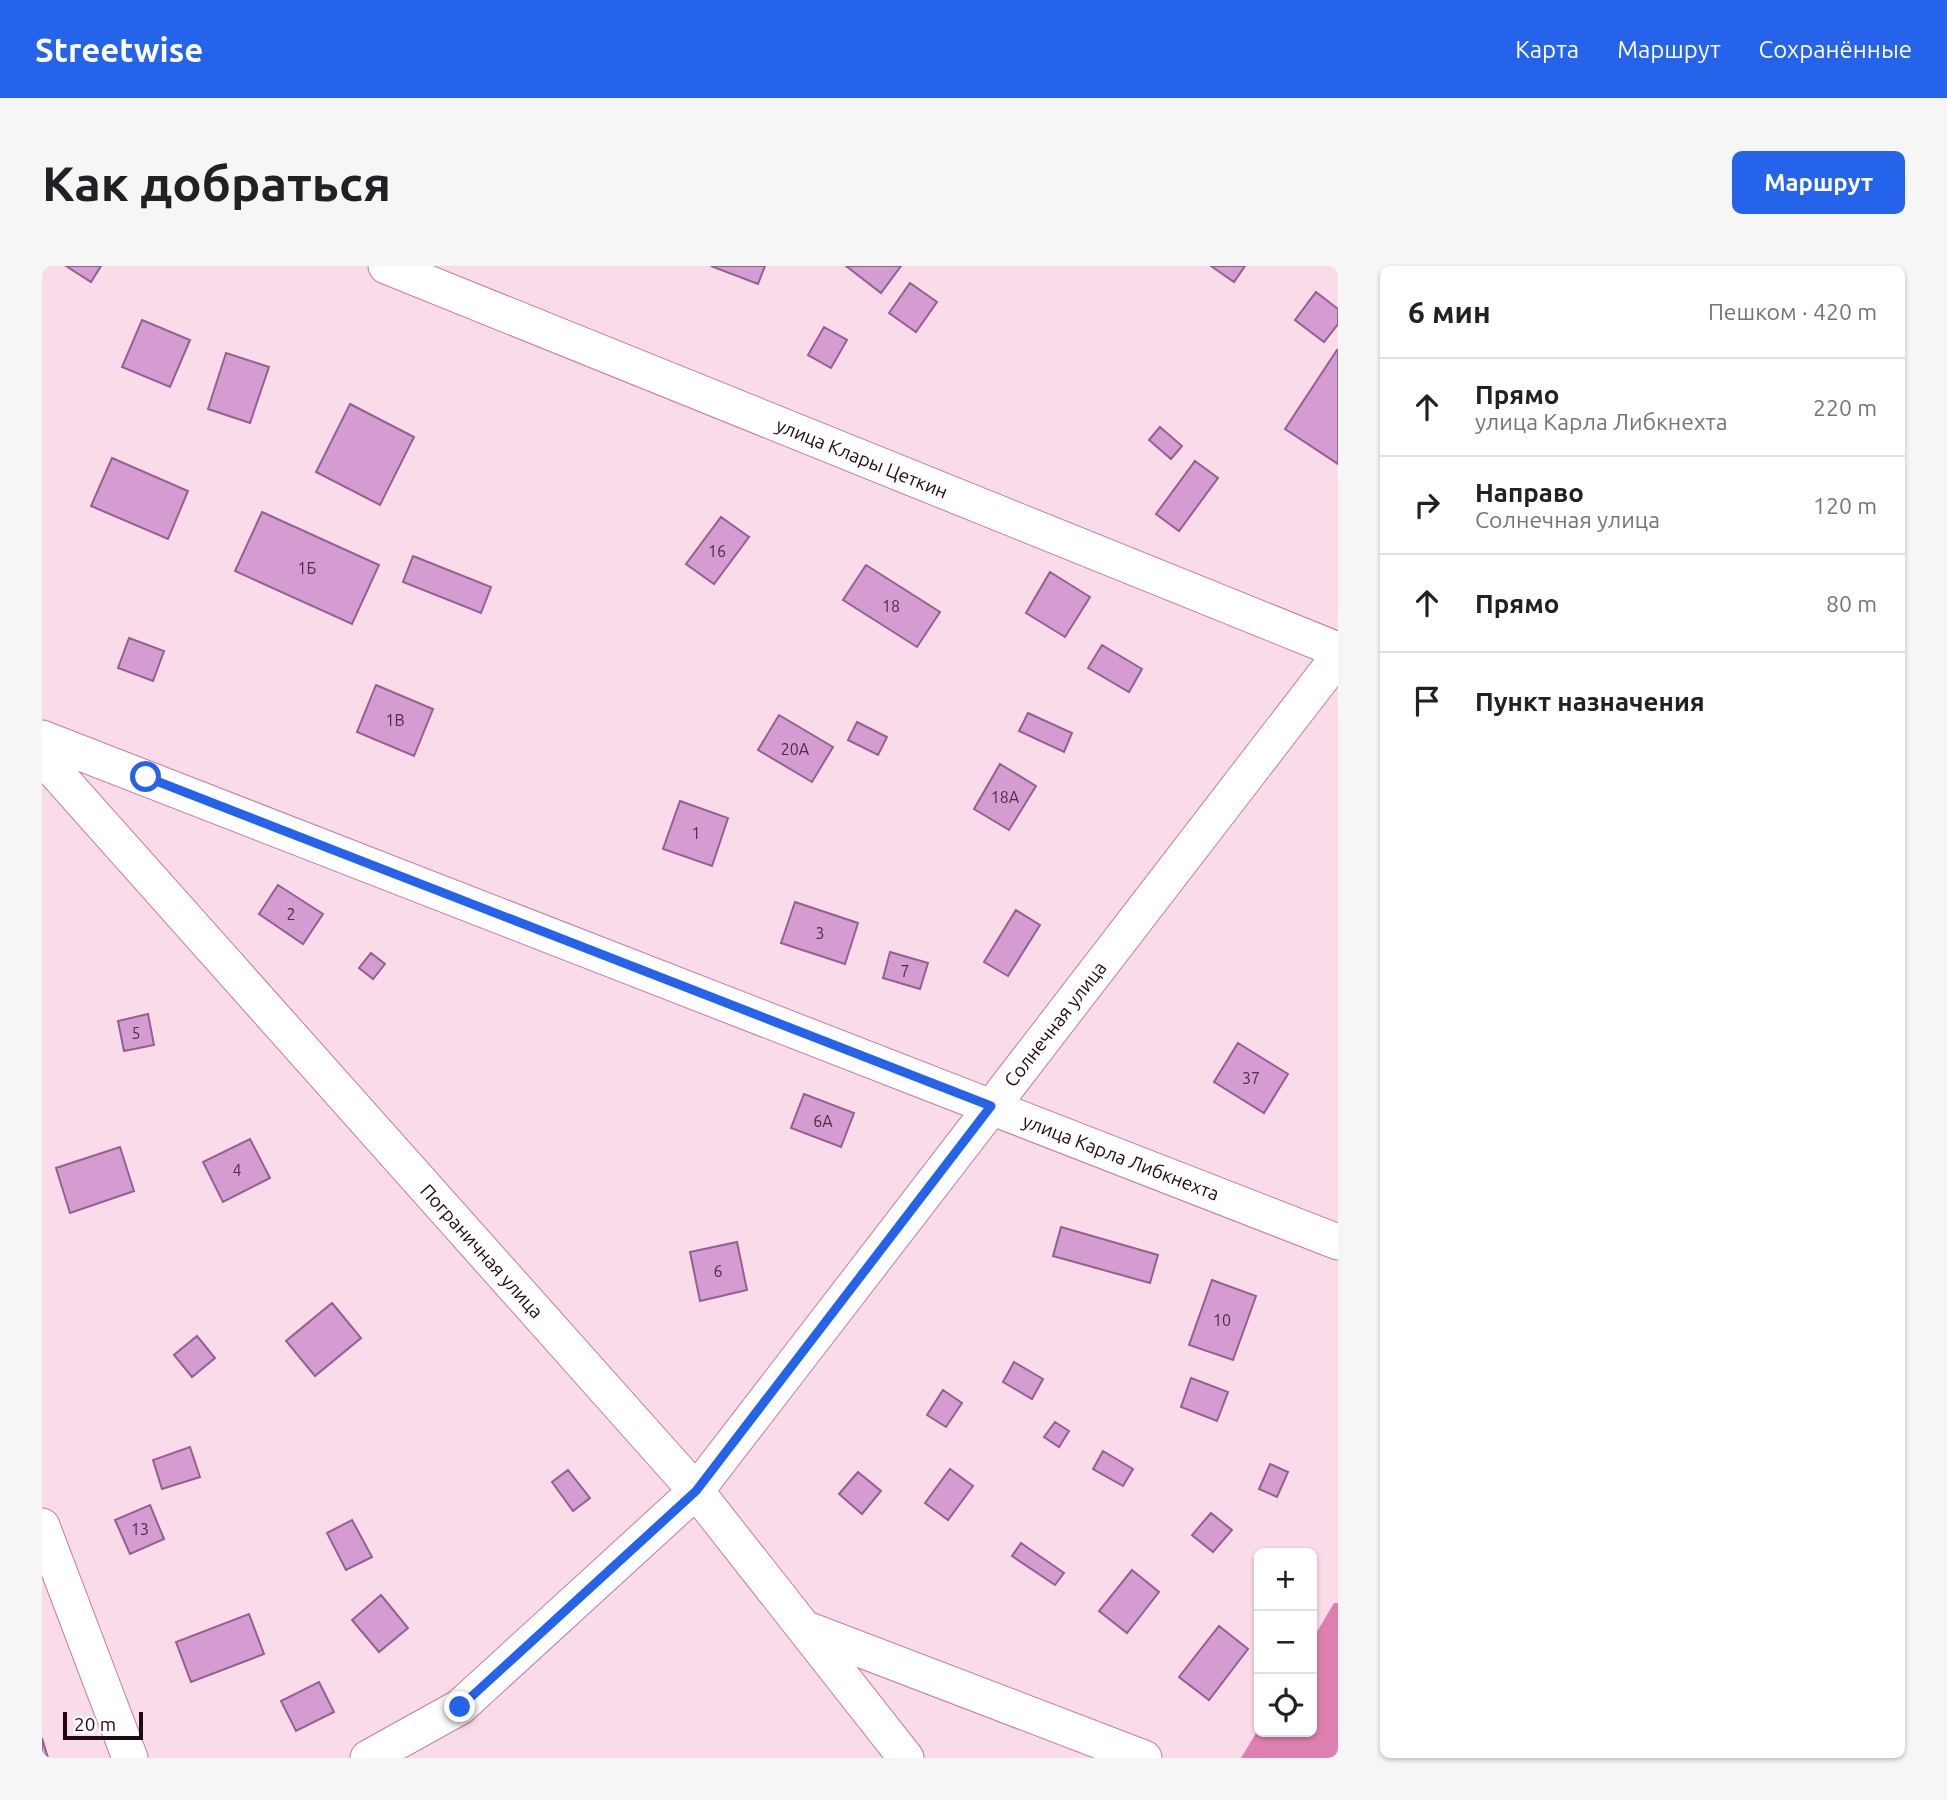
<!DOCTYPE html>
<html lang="ru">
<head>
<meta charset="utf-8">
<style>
	:root { --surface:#fff; --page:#f6f6f6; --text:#202124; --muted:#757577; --line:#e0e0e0; --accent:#2563eb }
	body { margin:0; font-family:Ubuntu,sans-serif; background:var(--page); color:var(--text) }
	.controls { position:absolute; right:21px; bottom:21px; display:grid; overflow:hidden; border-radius:10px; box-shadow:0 2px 5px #0004 }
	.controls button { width:63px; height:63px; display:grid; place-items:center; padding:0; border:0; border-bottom:2px solid var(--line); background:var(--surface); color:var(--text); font:35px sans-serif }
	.scale { position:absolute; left:21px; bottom:18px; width:80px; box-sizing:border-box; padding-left:7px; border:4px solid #210816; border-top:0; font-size:19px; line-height:24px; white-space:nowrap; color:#210816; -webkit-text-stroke:5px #fff; paint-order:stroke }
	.stop { position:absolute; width:21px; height:21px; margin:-16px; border:5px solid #2563eb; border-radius:50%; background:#fff }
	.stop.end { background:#2563eb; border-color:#fff; box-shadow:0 2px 7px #0008 }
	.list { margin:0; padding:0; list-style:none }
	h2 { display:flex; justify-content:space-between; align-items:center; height:91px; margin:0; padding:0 28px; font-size:30px }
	h2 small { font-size:23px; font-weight:400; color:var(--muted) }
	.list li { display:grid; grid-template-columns:46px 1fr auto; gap:21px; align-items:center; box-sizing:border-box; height:98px; padding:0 28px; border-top:2px solid var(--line) }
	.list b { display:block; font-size:26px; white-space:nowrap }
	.list p { margin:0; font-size:23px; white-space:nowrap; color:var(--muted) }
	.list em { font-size:23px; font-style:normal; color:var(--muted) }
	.icon { flex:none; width:38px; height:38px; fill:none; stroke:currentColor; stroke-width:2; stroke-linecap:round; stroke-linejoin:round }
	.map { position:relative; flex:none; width:1296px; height:1492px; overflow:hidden; border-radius:10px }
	header { display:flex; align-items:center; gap:42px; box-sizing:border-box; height:98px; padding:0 35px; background:var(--accent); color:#fff }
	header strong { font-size:33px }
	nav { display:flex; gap:38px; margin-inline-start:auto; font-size:24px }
	.intro { display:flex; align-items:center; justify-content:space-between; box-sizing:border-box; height:168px; padding:0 42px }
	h1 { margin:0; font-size:49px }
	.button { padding:18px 32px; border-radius:10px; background:var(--accent); color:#fff; font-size:24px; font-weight:700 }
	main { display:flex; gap:42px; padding:0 42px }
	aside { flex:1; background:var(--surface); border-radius:10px; box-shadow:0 2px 5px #0004 }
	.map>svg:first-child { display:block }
	.forest { fill:#dd80b0 }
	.building { fill:#d49cd1; stroke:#946091; stroke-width:2 }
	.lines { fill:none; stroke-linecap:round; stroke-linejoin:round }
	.minor-casing { stroke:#c27da0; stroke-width:37 }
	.minor { stroke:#fff; stroke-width:35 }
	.route { stroke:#2563eb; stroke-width:9 }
	.labels { text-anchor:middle; stroke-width:5; stroke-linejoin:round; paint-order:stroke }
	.number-label { font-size:16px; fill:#4e2d45 }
	.street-label { font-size:19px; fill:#210816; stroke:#fff }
</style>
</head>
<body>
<header>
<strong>Streetwise</strong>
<nav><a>Карта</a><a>Маршрут</a><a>Сохранённые</a></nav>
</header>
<div class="intro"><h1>Как добраться</h1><a class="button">Маршрут</a></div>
<main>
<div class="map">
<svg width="1296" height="1492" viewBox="0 0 1296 1492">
	<rect width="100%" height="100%" fill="#fadbe9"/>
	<path class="forest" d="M1292,1337H1296V1492H1199L1217,1462V1466H1270V1374Z"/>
	<path class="building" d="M24,0H59L49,16Z
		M669,0H723L716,18Z
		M804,0H859L839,27Z
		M1169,0H1203L1192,16Z
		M868,17L895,36L874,66L847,47Z
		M1274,26L1296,43V58L1282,76L1253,54Z
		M100,54L148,74L128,121L80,101Z
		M782,61L805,74L789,102L766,89Z
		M1295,84H1296V198L1243,163Z
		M184,87L227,101L208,157L166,143Z
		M308,138L372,171L338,239L274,206Z
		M1118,161L1140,180L1129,193L1107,174Z
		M70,192L146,225L126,273L49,240Z
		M1153,195L1176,212L1137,265L1114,248Z
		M220,246L337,299L310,358L193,305Z
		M679,251L707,271L672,318L644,298Z
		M371,290L449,321L439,347L361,316Z
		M824,299L898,346L875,381L801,334Z
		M1008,306L1048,331L1023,371L984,347Z
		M87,372L122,385L111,415L76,402Z
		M1060,379L1100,403L1087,426L1046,402Z
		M334,419L391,443L372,490L315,466Z
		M986,447L1030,467L1022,486L977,465Z
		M737,449L791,481L770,516L716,484Z
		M815,456L845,471L836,489L806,474Z
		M958,498L994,520L967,564L932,543Z
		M638,535L686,552L670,600L621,583Z
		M236,619L281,648L261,678L217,648Z
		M753,636L816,657L803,698L739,677Z
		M974,644L998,659L966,710L942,696Z
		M848,686L886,697L878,723L841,712Z
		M329,687L343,698L331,713L317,702Z
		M106,748L112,779L82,785L76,755Z
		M1196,777L1246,808L1222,847L1172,816Z
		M762,828L812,847L799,881L749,862Z
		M208,873L228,912L181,936L161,896Z
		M78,881L92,925L28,947L14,902Z
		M1019,961L1116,989L1108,1017L1011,990Z
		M695,976L705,1024L658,1035L648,986Z
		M1170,1014L1214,1030L1191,1094L1147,1079Z
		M290,1037L319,1072L273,1110L244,1075Z
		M155,1070L173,1092L150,1111L132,1089Z
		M972,1096L1001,1113L990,1133L961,1116Z
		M1149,1112L1186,1126L1175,1155L1139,1141Z
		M901,1124L920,1137L904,1161L885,1149Z
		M1013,1156L1027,1165L1017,1181L1002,1171Z
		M148,1181L158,1211L120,1223L111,1194Z
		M1061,1185L1091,1203L1081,1220L1051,1203Z
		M1228,1198L1246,1206L1235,1231L1217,1223Z
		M908,1203L931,1220L906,1254L883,1237Z
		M526,1204L548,1232L531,1245L510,1216Z
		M816,1206L839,1225L820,1248L797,1228Z
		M108,1239L122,1273L88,1288L73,1254Z
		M1169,1247L1190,1264L1171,1286L1150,1269Z
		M310,1254L330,1291L304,1304L285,1267Z
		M979,1277L1022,1307L1013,1319L970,1290Z
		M1090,1304L1117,1326L1085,1367L1057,1345Z
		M339,1329L366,1362L337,1386L310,1354Z
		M207,1348L222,1388L149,1416L134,1376Z
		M1177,1360L1206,1383L1167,1434L1137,1411Z
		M277,1416L292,1446L254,1465L239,1435Z
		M0,1472L6,1492H0Z"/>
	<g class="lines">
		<defs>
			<path id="minor" d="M344,0L1296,384
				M0,472L1296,976
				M0,491L654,1225L864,1492
				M0,1260L88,1492
				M762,1362L1102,1492
				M326,1492L418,1441L654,1225L1296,391"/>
		</defs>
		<use href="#minor" class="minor-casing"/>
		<use href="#minor" class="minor"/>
	</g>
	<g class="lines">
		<path class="route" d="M104,511L949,840L654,1225L418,1441"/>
	</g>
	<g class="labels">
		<g class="number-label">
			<text x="675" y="291">16</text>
			<text x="265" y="308">1Б</text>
			<text x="849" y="346">18</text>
			<text x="353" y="460">1В</text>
			<text x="753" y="489">20А</text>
			<text x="963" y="537">18А</text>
			<text x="654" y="573">1</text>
			<text x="249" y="654">2</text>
			<text x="778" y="673">3</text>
			<text x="863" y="711">7</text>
			<text x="94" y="773">5</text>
			<text x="1209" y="818">37</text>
			<text x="781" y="861">6А</text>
			<text x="195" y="910">4</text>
			<text x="676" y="1011">6</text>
			<text x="1180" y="1060">10</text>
			<text x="98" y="1269">13</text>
		</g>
		<g class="street-label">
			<text transform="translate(820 192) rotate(22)" y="7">улица Клары Цеткин</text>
			<text transform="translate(1013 758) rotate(-52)" y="7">Солнечная улица</text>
			<text transform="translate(1079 891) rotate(21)" y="7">улица Карла Либкнехта</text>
			<text transform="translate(440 985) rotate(48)" y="7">Пограничная улица</text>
		</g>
	</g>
</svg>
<div class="controls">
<button>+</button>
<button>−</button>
<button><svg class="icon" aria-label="locate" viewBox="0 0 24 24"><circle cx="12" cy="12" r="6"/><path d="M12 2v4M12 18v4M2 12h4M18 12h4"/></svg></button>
</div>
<div class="scale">20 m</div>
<div class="stop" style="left:104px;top:511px"></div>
<div class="stop end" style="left:418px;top:1441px"></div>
</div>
<aside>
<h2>6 мин<small>Пешком · 420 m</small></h2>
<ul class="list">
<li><svg class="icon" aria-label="ahead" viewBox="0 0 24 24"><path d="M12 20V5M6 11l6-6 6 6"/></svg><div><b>Прямо</b><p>улица Карла Либкнехта</p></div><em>220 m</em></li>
<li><svg class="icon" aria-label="right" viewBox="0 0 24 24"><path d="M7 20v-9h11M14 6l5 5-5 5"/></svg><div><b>Направо</b><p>Солнечная улица</p></div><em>120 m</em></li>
<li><svg class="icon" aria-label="ahead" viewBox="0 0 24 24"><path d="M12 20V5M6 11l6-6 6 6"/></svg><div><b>Прямо</b></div><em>80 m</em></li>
<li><svg class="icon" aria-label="arrive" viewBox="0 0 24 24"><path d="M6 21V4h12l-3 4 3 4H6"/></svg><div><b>Пункт назначения</b></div></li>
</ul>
</aside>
</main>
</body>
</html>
